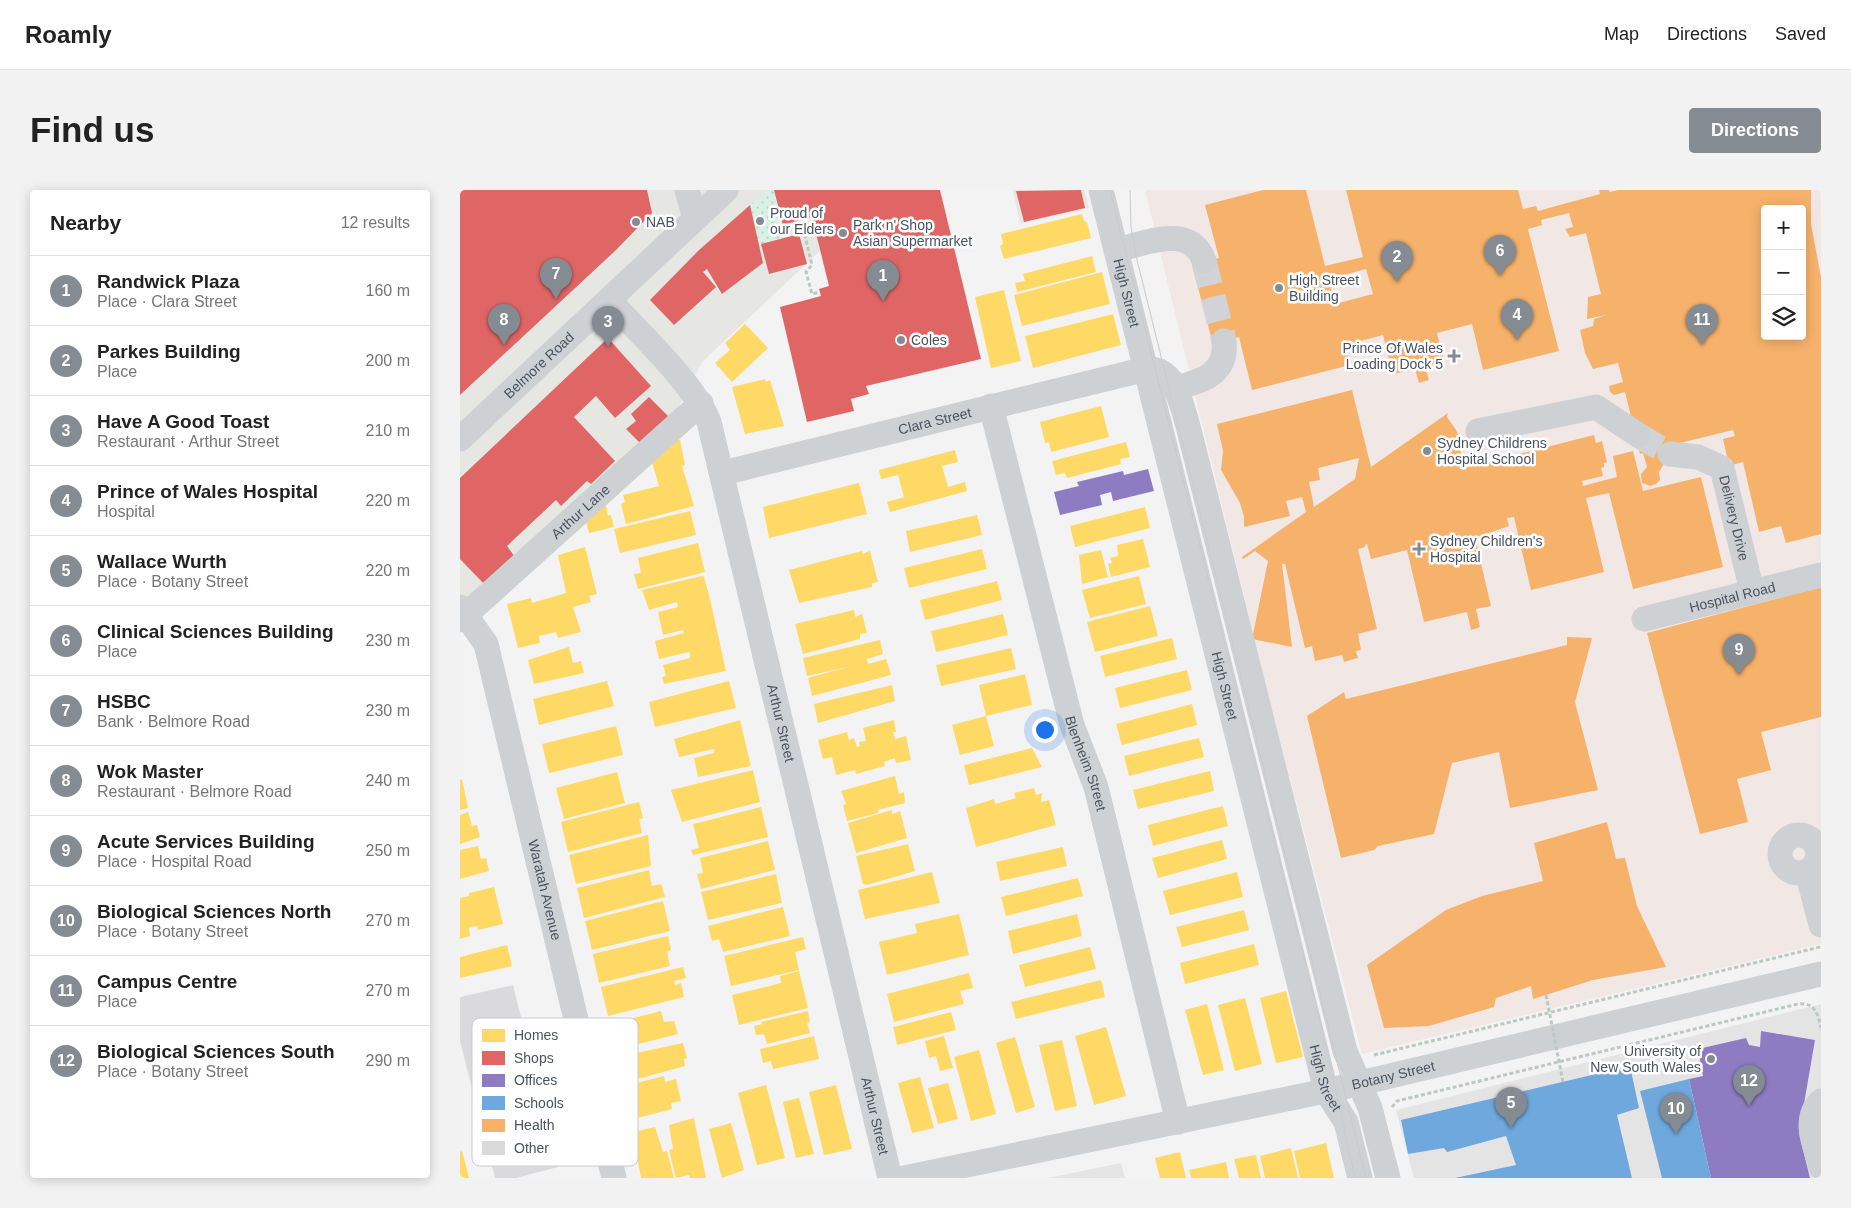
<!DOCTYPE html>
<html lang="en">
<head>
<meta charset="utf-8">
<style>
	:root { --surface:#fff; --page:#f2f2f2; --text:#222; --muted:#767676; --line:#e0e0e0; --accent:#848b93 }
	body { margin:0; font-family:Helvetica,sans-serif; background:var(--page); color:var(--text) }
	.controls { position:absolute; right:15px; top:15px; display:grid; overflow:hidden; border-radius:5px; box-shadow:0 2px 12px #0003 }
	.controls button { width:45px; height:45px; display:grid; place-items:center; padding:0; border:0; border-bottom:1px solid var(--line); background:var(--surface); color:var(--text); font:25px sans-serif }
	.you { position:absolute; left:584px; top:539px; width:18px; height:18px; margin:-12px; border:4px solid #fff; border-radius:50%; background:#1a73e8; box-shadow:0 0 0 8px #1a73e833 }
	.badge { display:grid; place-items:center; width:32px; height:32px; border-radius:50%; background:var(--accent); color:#fff; font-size:16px; font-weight:700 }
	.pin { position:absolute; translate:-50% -41px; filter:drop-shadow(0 1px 2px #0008) }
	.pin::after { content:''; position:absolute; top:26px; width:18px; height:15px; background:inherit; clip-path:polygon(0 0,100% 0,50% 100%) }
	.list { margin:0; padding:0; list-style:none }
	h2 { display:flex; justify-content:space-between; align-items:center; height:65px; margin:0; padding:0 20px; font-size:21px }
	h2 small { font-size:16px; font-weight:400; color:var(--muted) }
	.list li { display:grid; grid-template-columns:32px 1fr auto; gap:15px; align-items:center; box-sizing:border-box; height:70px; padding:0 20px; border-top:1px solid var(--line) }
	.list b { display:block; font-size:19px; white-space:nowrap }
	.list p { margin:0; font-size:16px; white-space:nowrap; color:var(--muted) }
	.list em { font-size:16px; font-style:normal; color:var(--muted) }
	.icon { flex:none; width:28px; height:28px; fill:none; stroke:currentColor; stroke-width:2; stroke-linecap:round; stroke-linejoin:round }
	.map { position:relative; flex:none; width:1361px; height:988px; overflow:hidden; border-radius:5px }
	header { display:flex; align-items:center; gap:30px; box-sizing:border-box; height:70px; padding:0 25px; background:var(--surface); border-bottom:1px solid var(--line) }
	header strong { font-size:24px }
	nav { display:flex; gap:28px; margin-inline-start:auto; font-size:18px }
	.intro { display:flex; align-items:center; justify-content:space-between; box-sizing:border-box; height:120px; padding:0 30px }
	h1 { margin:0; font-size:35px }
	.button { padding:12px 22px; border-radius:5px; background:var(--accent); color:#fff; font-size:18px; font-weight:700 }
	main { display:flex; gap:30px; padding:0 30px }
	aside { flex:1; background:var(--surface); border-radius:5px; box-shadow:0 2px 12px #0003 }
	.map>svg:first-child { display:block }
	.commercial { fill:#e6e7e2 }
	.education { fill:#e5e4e5 }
	.medical { fill:#f1e7e5; fill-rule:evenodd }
	.green { fill:url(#green-dots) }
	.homes { fill:#ffd966 }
	.shops { fill:#e06666 }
	.offices { fill:#8e7cc3 }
	.schools { fill:#6fa8dc }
	.health { fill:#f6b26b; fill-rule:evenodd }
	.building { fill:#dadadc }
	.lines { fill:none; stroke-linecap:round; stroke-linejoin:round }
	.minor-tunnel { stroke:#d1d3d6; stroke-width:25; stroke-dasharray:25 12; stroke-linecap:butt }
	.path { stroke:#bcc8c4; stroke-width:3; stroke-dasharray:4 2.5; stroke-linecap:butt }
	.minor { stroke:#ced1d4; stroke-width:25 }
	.tram { stroke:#c8cacd; stroke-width:1 }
	.path-bridge { stroke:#bcc8c4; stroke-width:3; stroke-dasharray:4 2.5; stroke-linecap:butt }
	.poi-dot { fill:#848b93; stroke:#fff; stroke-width:2 }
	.labels { text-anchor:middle; stroke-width:5; stroke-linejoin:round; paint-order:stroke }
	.poi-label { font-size:14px; fill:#495360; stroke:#fff; text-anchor:start }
	.street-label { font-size:14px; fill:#495360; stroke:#fff }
	.key { fill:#fff; stroke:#c8cbcf; stroke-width:1 }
	.key-label { font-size:14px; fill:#495360 }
</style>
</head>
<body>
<header>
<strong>Roamly</strong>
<nav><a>Map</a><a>Directions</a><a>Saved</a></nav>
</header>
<div class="intro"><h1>Find us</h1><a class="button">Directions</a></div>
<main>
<aside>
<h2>Nearby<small>12 results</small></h2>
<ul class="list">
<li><span class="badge">1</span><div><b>Randwick Plaza</b><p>Place · Clara Street</p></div><em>160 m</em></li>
<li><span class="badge">2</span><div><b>Parkes Building</b><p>Place</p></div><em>200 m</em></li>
<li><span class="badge">3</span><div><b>Have A Good Toast</b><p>Restaurant · Arthur Street</p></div><em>210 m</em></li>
<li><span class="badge">4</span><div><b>Prince of Wales Hospital</b><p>Hospital</p></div><em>220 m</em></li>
<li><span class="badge">5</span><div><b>Wallace Wurth</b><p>Place · Botany Street</p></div><em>220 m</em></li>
<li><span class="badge">6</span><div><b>Clinical Sciences Building</b><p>Place</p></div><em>230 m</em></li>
<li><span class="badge">7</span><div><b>HSBC</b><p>Bank · Belmore Road</p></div><em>230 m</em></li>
<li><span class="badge">8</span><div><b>Wok Master</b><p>Restaurant · Belmore Road</p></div><em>240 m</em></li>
<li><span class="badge">9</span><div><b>Acute Services Building</b><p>Place · Hospital Road</p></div><em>250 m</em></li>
<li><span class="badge">10</span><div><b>Biological Sciences North</b><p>Place · Botany Street</p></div><em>270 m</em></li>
<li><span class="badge">11</span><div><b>Campus Centre</b><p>Place</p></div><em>270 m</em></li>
<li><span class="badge">12</span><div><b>Biological Sciences South</b><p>Place · Botany Street</p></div><em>290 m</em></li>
</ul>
</aside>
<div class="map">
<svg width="1361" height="988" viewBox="0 0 1361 988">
	<defs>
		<pattern id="green-dots" width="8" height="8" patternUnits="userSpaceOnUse" patternTransform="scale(1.25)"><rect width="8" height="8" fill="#d8f1e4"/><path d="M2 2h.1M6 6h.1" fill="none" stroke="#bbd1c6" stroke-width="1.8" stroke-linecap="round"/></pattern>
	</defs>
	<rect width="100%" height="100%" fill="#f3f3f3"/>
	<path class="commercial" d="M0,0H425L242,172L215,224L0,422Z
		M553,0H625L629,18L560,34Z"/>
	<path class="education" d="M1361,814V988H954L936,920Z
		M661,973L665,988H588Z"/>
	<path class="medical" d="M685,0H1361V754L902,864L807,500ZM1305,19H1342V146H1305Z"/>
	<path class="green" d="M307,0H314L326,47L301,54L298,51L290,15Z"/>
	<path class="homes" d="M622,24L624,31L627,32L631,48L544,69L540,56L543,54L541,44Z
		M632,66L636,82L557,102L555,93L565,91L563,84Z
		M642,82L650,114L562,136L554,105Z
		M544,100L561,171L531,178L515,107Z
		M653,124L661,155L573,178L565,146Z
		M285,134L308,158L272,192L255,173L270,160L265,153Z
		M305,189L306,192L310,190L324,236L285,244L272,197Z
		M641,216L649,247L591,262L589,252L585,253L580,232Z
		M217,249L220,250L225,275L222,276L234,316L166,334L161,314L165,312L163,305L199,296L191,269Z
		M666,252L670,267L660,269L661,274L607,288L605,283L596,285L592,271Z
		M495,260L498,272L482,276L488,297L505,292L507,301L430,322L427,312L444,307L438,285L421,289L419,280Z
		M399,293L407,324L309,348L303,317Z
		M145,310L148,326L151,325L154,337L129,343L125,328Z
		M685,317L690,338L615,357L610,336Z
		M230,321L236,345L160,363L154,339Z
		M517,325L522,345L450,362L446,341Z
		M683,349L690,377L651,387L648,374L652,373L650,368L658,366L657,355Z
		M238,353L245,382L178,399L174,384L181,383L178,368Z
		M125,357L137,404L129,406L131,412L113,417L121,442L98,448L96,442L79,446L80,453L58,458L47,414L71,408L72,413L106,403L98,365Z
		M522,359L527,379L449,398L444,378Z
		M641,360L648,387L622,394L619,365Z
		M402,361L403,364L410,361L418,392L412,393V397L339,413L329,380Z
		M242,386L244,387L250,409L266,481L204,494L202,487L206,486L203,475L230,468V465L229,462L199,469L195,451L224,443L223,440L203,445L198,422L218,417L217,412L189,420L182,400Z
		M679,386L686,414L630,428L622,400Z
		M537,391L542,410L465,430L460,410Z
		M690,416L698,446L635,462L627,432Z
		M394,420L395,427L402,424L407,443L400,444V449L343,464L335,434Z
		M543,424L548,445L476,462L471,441Z
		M712,448L717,469L645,487L640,466Z
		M420,450L423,464L407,469L408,474L426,469L431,485L352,506L348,488L388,477L347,486L343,468Z
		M109,457L113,473L121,471L124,483L74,494L68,470Z
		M551,458L556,479L481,496L476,475Z
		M727,480L732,500L660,518L655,498Z
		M565,484L572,515L526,526L534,556L500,565L492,535L526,526L519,495Z
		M147,491L154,516L79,535L73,509Z
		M269,491L276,518L195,537L189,512Z
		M432,495L435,511L358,533L354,514Z
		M732,514L737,535L662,555L656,534Z
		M280,530L291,576L238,587L234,568L254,563V559L219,567L214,549Z
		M434,530L436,542H433L435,549L446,546L451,570L436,573L435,568L424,572L425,576L396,584L395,580L376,585L372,567L363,569L358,550L387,542L389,550L394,548L397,557L400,556L399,552L406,551L403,538Z
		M156,536L163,565L89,583L82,554Z
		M739,548L744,567L669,586L664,566Z
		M572,558L582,577L509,595L504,575Z
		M293,580L300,612L222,632L211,600Z
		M750,581L754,601L678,619L673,600Z
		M157,582L165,613L104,629L96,598Z
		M435,586L439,604L444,602L445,613L418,620V623L387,631L383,615L386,614L381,601Z
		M2,589L8,618L0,620V590Z
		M574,598L576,605L582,603L581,612L589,610L596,635L516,657L506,618L534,609L535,614L556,608L554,603Z
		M179,612L183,628L179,629L182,643L108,662L101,632Z
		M763,616L768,636L693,656L688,635Z
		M301,617L308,647L233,665L231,660L239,658L233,634Z
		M432,620V624L440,621L447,648L396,663L388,633Z
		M8,622L12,636L17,635L20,647L0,654V625Z
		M188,645L191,676L116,694L109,665Z
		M762,650L767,669L698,688L692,668Z
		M308,651L315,680L241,699L237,684L243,683L240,668Z
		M448,654L455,681L407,695L403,694L396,666Z
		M18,656L21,669L26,668L29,681L0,689V660Z
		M603,657L607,676L540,691L536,672Z
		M189,680L192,696L201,694L205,707L124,728L117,698Z
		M472,682L480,713L405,729L398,700Z
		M777,682L783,707L710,725L703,701Z
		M316,684L322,713L248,730L241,702Z
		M618,688L623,706L546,726L541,707Z
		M34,697L43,734L18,740L17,736L9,738L10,746L0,749V708L9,706V703Z
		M203,711L210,741L132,760L125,731Z
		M323,717L330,746L263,762L259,749L252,751L248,736Z
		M784,720L789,740L722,757L716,737Z
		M499,724L509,765L427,785L419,752L457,743L455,734Z
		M617,724L622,746L553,764L548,741Z
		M208,746L211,760L207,762L210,776L139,793L133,764Z
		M343,747L346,759L335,762L339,780L271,796L264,766Z
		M794,754L799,775L725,794L720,773Z
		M47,755L52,776L0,788V767Z
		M630,757L636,779L565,797L559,775Z
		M223,777L226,788L214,791L215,795L221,793L224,807L148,826L141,797Z
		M339,781L348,818L279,835L272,805L321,793L320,786Z
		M509,783L513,798L500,801L504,814L434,832L427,804Z
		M641,790L645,807L556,829L551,812Z
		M826,801L843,867L816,873L800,808Z
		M785,808L802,874L775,881L758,815Z
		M747,814L764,880L743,885L725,820Z
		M201,821L204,832L214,831L218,844L159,859L154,833Z
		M348,821L350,832L347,833L350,843L307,854L304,844L296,845L294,836L302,834L301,832Z
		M491,822L496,840L437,855L433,837Z
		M646,837L666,906L634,915L615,846Z
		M354,846L359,869L313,879L311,871L303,873L300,859Z
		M484,846L493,878L480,881L476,866L469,868L465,851Z
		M555,847L575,917L556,923L536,853Z
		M602,850L617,916L595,921L579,855Z
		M223,853L227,868L224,869L225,876L167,892L162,866Z
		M519,860L536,924L511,931L494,867Z
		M204,886L205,892L216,889L221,911L211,913L212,919L170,930L161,897Z
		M460,887L474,938L452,943L438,893Z
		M488,893L498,929L478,934L468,898Z
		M306,895L325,968L297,975L278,903Z
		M376,895L392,959L364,965L349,902Z
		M339,908L354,964L336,968L323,912Z
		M234,928L246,988H230L229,985L216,988L209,960L213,959L209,935Z
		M271,933L284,980L262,988L249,939Z
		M195,937L203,962L207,961L214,988H181L175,956H172L169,943Z
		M866,953L874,988H840L834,961Z
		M831,958L838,988H805L800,966Z
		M2,961L9,988H0V962Z
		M720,962L726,988H700L695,968Z
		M796,965L801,988H779L774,969Z
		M766,972L769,988H731L729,980Z"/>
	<path class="shops" d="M0,0H187L192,23L156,60L0,205Z
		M314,0H480L521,169L406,196L409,204L391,209L394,221L347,232L320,117L361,106L359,99L369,96L352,27L323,35Z
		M621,0L625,18L564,32L556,1Z
		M290,15L303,73L262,104L247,79L243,82L256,97L214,135L190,110L238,61Z
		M339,44L347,74L309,84L301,54Z
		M148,148L191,196L155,228L136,206L114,227L155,271L131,294L127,291L101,316L96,310L47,356L55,367L26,396L0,369V288Z
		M189,207L210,228L182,255L166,239L176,231L171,224Z"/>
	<path class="offices" d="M688,279L694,301L653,311L651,302L640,305L642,315L600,325L594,302L619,296L617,292L663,281L664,285Z
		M1301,841L1355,850L1339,943L1350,988H1251L1229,889L1243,886L1238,859L1286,848L1289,855L1300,857Z"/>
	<path class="schools" d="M1170,876L1179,918L1157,925L1172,988H995L1056,975L1046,946L987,962L984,958L948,964L941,930Z
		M1229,889L1251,988H1202L1180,901Z"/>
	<path class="health" d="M803,0H846L865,76L903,67L886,0H1058L1063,19L1076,16L1078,21L1140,4L1139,0H1149L1150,2L1158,0H1351V34L1361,87V344L1326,353L1321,336L1299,342L1283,272L1272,275L1268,271L1263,249L1275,246L1273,240L1216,254L1199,282L1200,290L1196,294L1190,296L1182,293L1181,284L1187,277L1183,263L1180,264L1165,202L1154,205L1150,202L1149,196L1163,192L1158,173L1133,179L1125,163L1120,140L1133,136L1134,129L1146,125L1127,129L1128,107L1141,104L1126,43L1110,47L1105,39L1113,37L1109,23L1081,30L1082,35L1068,39L1099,161L1023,180L1012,134L977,143L984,171L965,177L969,190L959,193L955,179L933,184L923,145L893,153L892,151L884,153L890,175L792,200L779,147L753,154L732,75L759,68L745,15ZM1305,19H1342V146H1305ZM906,79L913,104L875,114L868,89Z
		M892,200L911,277L988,223L987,227L996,240L1000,250L1001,266L997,268L1000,279L1134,245L1136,253L1142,251L1147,272L1144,273V277L1141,278L1143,286L1122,291L1123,296L1157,287L1153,266L1173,261L1183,301L1241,287L1263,377L1173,399L1149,303L1126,308L1144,382L1071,400L1054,327L1047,328L1049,336L1015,348L1031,416L1016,419L1020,437L1011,440L1007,422L964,432L947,360L911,369L907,354L905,355V357L898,359L917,439L898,444L901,460L896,461L898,468L884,472L882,465L855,471L852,456L845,458L825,374H822L832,457L792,449L808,371L795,361L783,369L782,367L846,322L842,307L826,311L830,326L784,337V327L780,313L761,280L763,261L757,234ZM899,268L895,289L854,317L849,292L860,290L858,278Z
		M1361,397V527L1301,542L1311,580L1277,589L1288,632L1240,644L1187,443Z
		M1107,447L1132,448L1115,512L1138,600L1050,618L1039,562L992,573L974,644L918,656L914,660L881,668L847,526L884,502L886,509L1107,455Z
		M1147,632L1156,669L1165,668L1177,716L1206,777L1133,790L1073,809L1071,796L1036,808L1034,817L969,836L924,838L907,775L986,720L1022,706L1083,691L1074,653Z"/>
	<path class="building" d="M53,795L98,977L56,988H35L0,851V807Z"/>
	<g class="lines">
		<path class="minor-tunnel" d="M744,71L764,151
			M1178,245L1210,264"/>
		<path class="path" d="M329,33L330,36L342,34L352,75L346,82L352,104L360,102
			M914,865L1360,757
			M932,917L937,911L1338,814C1355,812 1358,824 1361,838"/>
		<g class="minor">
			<path d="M227,0L235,29"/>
			<path id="s1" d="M641,0L866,901L886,932L900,988"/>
			<path d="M656,60C685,54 730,32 744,71"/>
			<path id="s2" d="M149,110C178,142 234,193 249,232L430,988"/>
			<path d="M715,198C741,192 768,184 764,151"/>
			<path id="s3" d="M531,216L612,535L636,597L718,932"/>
			<path d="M1018,241L1136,217L1178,245"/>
			<path id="s4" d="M0,249L266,0"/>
			<path id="s5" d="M1210,264L1238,267L1262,278L1292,401"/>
			<path id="s6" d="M263,283L686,179C716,177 721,214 728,236L885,861L910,918L928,988"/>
			<path id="s7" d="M0,417L26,454L154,988"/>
			<path id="s8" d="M1184,429L1361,385"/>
			<path id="s9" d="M0,430L241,213"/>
			<circle cx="1339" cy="664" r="19"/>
			<path d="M1347,681L1361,735"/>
			<path d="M1361,911C1342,929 1355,956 1361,977"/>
			<path id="s10" d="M444,988L875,899L1361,784"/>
		</g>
		<path class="tram" d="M650,0L862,839L895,988
			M670,0L671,37L677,70L906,988"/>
		<path class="path-bridge" d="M1086,805L1103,892"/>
	</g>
	<g class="poi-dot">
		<circle cx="300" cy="31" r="5"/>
		<circle cx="176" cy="32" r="5"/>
		<circle cx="383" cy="43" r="5"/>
		<circle cx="819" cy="98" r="5"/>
		<circle cx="441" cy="150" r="5"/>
		<path d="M991.5 158.5h5v5h5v5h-5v5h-5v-5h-5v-5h5z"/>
		<circle cx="967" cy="261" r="5"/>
		<path d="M956.5 351.5h5v5h5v5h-5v5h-5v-5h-5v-5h5z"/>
		<circle cx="1251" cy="869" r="5"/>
	</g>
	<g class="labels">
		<g class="poi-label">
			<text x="310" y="28">Proud of<tspan x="310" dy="16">our Elders</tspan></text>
			<text x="186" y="37">NAB</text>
			<text x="393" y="40">Park n' Shop<tspan x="393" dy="16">Asian Supermarket</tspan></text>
			<text x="829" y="95">High Street<tspan x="829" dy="16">Building</tspan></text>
			<text x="451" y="155">Coles</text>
			<text x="983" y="163" text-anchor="end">Prince Of Wales<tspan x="983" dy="16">Loading Dock 5</tspan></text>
			<text x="977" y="258">Sydney Childrens<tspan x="977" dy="16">Hospital School</tspan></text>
			<text x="970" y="356">Sydney Children's<tspan x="970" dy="16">Hospital</tspan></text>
			<text x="1241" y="866" text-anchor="end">University of<tspan x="1241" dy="16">New South Wales</tspan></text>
		</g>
		<g class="street-label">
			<text dy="5" stroke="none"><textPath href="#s1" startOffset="106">High Street</textPath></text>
			<text dy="5" stroke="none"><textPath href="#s4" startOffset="108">Belmore Road</textPath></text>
			<text dy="5" stroke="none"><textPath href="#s6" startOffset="218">Clara Street</textPath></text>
			<text dy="5" stroke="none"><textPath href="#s9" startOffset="162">Arthur Lane</textPath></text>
			<text dy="5" stroke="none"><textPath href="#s5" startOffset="106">Delivery Drive</textPath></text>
			<text dy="5" stroke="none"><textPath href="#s8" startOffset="91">Hospital Road</textPath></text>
			<text dy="5" stroke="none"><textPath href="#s1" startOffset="511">High Street</textPath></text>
			<text dy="5" stroke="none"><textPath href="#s2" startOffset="468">Arthur Street</textPath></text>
			<text dy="5" stroke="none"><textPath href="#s3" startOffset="370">Blenheim Street</textPath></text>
			<text dy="5" stroke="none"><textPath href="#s7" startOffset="298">Waratah Avenue</textPath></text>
			<text dy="5" stroke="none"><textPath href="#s10" startOffset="500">Botany Street</textPath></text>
			<text dy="5" stroke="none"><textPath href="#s1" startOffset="916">High Street</textPath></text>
			<text dy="5" stroke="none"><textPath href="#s2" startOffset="872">Arthur Street</textPath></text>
		</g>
	</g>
	<rect x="12" y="828" width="166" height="148" rx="8" class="key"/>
	<rect x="22" y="839" width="23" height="13" fill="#ffd966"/>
	<rect x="22" y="861" width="23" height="14" fill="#e06666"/>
	<rect x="22" y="884" width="23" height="13" fill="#8e7cc3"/>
	<rect x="22" y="906" width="23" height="14" fill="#6fa8dc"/>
	<rect x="22" y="929" width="23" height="13" fill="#f6b26b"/>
	<rect x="22" y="951" width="23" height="14" fill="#dadadc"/>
	<g class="key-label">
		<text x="54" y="850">Homes</text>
		<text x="54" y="873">Shops</text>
		<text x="54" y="895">Offices</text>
		<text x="54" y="918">Schools</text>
		<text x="54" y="940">Health</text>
		<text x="54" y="963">Other</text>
	</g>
</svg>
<div class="controls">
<button>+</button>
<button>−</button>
<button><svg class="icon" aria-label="layers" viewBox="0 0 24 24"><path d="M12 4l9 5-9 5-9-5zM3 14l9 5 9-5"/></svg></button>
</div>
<div class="you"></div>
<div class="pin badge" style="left:423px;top:111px">1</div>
<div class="pin badge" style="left:937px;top:92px">2</div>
<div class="pin badge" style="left:148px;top:157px">3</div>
<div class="pin badge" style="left:1057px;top:150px">4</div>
<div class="pin badge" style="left:1051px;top:938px">5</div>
<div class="pin badge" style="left:1040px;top:86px">6</div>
<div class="pin badge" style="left:96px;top:109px">7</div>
<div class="pin badge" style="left:44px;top:155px">8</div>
<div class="pin badge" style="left:1279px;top:485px">9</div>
<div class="pin badge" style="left:1216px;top:944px">10</div>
<div class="pin badge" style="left:1242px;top:155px">11</div>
<div class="pin badge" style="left:1289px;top:916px">12</div>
</div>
</main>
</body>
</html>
